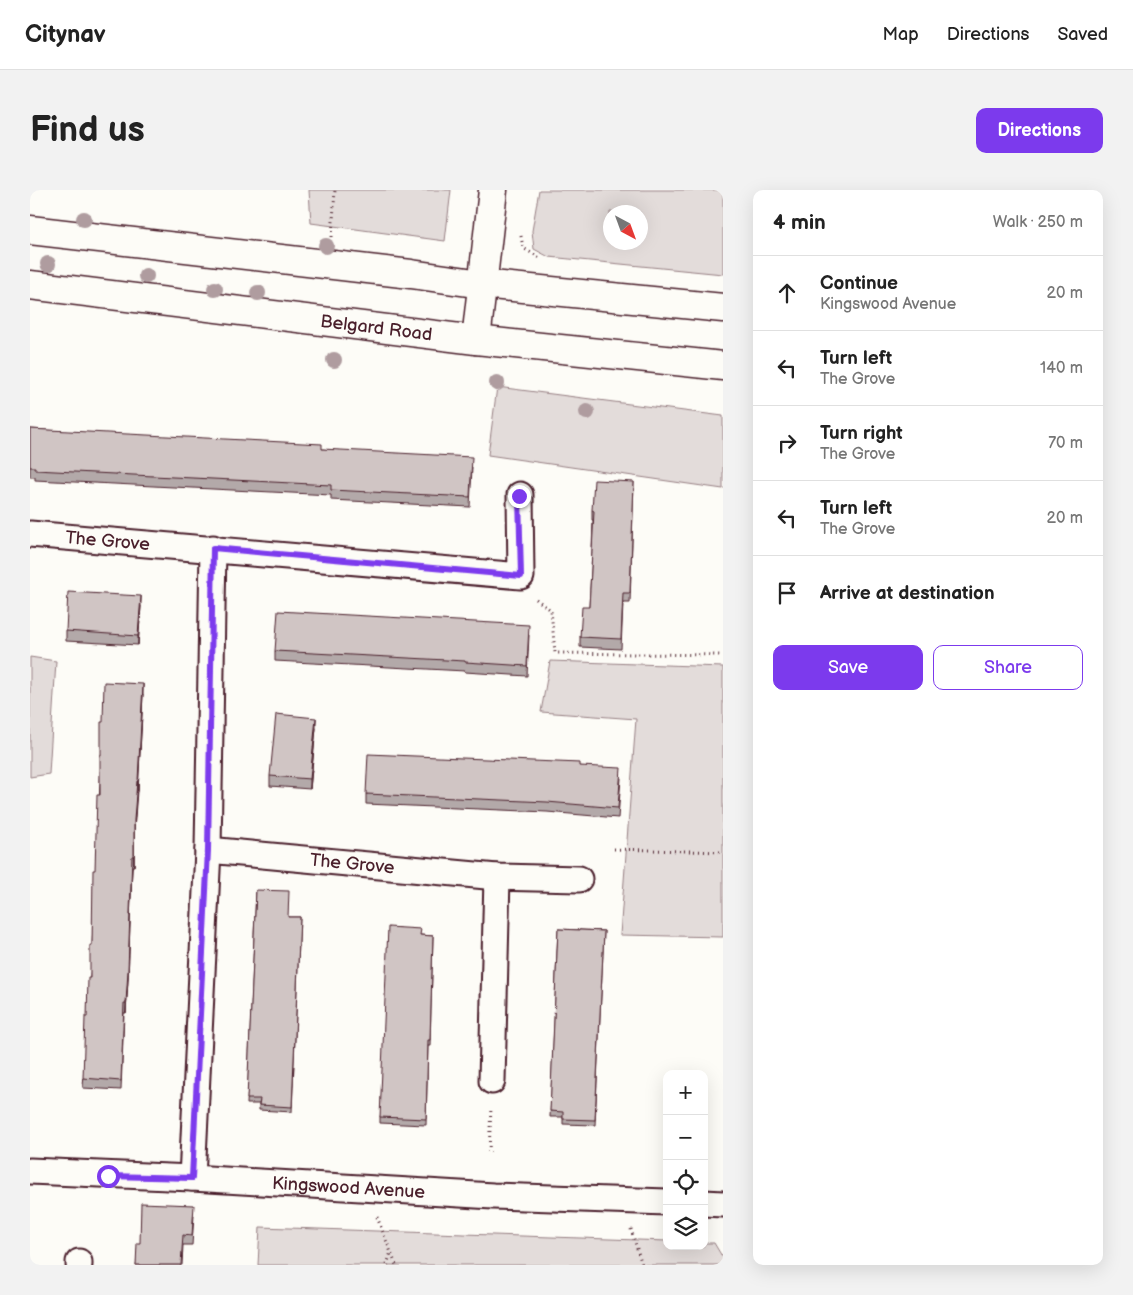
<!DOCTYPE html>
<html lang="en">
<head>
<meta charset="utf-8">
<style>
	:root { --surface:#fff; --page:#f2f2f2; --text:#222; --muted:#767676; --line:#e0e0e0; --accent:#7c3aed }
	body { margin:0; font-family:"Balsamiq Sans",sans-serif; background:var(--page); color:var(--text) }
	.controls { position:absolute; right:15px; bottom:15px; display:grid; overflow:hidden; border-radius:10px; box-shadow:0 5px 20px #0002 }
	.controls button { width:45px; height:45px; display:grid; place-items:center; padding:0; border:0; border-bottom:1px solid var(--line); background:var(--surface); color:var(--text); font:25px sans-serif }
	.compass { position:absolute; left:573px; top:15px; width:45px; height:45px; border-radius:50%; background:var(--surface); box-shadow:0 5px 20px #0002; rotate:139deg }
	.stop { position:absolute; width:15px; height:15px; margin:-11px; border:4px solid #7c3aed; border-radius:50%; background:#fff }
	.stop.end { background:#7c3aed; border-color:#fff; box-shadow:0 1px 5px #0008 }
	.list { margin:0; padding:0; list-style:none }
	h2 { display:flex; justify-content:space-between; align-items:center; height:65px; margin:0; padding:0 20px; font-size:21px }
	h2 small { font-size:16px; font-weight:400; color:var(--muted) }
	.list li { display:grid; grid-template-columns:32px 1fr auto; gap:15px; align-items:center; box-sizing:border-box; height:75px; padding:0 20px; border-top:1px solid var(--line) }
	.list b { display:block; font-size:19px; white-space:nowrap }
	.list p { margin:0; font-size:16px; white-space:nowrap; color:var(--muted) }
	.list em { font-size:16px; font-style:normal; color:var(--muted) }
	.actions { display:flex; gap:10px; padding:15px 20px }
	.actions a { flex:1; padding:11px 0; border:1px solid var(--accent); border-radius:10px; text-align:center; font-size:18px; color:var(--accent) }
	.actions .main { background:var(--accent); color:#fff }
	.icon { flex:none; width:28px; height:28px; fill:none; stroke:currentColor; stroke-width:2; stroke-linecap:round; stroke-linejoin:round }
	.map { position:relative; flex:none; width:693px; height:1075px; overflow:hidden; border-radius:10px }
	header { display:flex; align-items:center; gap:30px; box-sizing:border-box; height:70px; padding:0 25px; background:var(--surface); border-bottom:1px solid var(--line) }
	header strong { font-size:24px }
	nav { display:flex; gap:28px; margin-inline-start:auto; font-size:18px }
	.intro { display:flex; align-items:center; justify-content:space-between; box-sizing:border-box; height:120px; padding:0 30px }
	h1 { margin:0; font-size:35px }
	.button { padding:12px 22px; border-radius:10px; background:var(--accent); color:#fff; font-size:18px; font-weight:700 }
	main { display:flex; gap:30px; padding:0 30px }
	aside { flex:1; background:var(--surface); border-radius:10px; box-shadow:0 5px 20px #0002 }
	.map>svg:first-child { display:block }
	.green { fill:#e3dcda; stroke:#967e82; fill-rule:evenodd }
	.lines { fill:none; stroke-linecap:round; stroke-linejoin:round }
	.minor-casing { stroke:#4a1f2b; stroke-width:29 }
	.tertiary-casing { stroke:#4a1f2b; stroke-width:31 }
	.secondary-casing { stroke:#4a1f2b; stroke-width:31 }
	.path { stroke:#4a1f2b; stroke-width:3; stroke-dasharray:1 4; stroke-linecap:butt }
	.minor { stroke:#fdfcf7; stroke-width:25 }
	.tertiary { stroke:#fdfcf7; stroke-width:28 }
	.secondary { stroke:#fdfcf7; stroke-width:28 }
	.tree { fill:#af9c9f }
	.wall { fill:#b3a9a9; stroke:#4a1f2b }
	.shaded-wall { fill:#928a89; stroke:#4a1f2b }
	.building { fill:#d0c5c4; stroke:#4a1f2b }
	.route { stroke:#7c3aed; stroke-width:6 }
	.labels { text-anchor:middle; stroke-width:4; stroke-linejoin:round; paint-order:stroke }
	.street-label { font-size:18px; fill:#4a1f2b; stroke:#fdfcf7 }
</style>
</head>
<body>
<header>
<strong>Citynav</strong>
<nav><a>Map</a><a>Directions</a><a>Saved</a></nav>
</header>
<div class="intro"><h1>Find us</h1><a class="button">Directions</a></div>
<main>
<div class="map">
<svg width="693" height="1075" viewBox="0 0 693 1075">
	<rect width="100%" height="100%" fill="#fdfcf7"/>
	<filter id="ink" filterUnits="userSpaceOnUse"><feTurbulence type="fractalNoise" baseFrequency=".02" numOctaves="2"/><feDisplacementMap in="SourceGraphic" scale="10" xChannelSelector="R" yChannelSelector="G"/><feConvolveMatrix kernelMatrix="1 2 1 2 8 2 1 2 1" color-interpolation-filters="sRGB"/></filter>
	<g filter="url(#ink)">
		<path class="green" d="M279,0H421L415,51L281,33Z
			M509,0H693V84L519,67L504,59L502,41ZM580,22H610V52H580Z
			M467,197L693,226V299L458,265Z
			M0,467L26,471L19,584L0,587Z
			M520,471L693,477V747L590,745L606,529L511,522Z
			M230,1037L637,1051V1056H674V1053H684L693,1068V1075H228Z"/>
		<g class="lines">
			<defs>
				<g id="minor">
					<path id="s1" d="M0,344L491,386L490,305"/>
					<path id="s2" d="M178,660L467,687L549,689"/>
					<path d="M462,891L467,687"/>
					<path id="s3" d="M0,981L162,988L463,1006L637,1012"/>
					<path d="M162,988L178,660L183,358"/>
					<path d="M674,1013L693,1014"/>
					<path d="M49,1075V1072"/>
				</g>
				<path id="tertiary" d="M446,150L463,0"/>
				<g id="secondary">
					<path d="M0,40L381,84L452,94L693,118"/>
					<path id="s4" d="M0,95L446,150L693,176"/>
				</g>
			</defs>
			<use href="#minor" class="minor-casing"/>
			<use href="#tertiary" class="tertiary-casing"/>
			<use href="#secondary" class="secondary-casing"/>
			<path class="path" d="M491,46L493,58L512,69
				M302,47L305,0
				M506,409L521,420L525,463L693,465
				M584,659L693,662
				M459,962L461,917
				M347,1027L366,1075
				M601,1039L612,1075
				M357,1075L361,1062"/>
			<use href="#minor" class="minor"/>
			<use href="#tertiary" class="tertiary"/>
			<use href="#secondary" class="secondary"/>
		</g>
		<g class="tree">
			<circle cx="54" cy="29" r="8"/>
			<circle cx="296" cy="56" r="8"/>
			<circle cx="18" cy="74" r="8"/>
			<circle cx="116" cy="86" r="8"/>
			<circle cx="185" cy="99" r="8"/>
			<circle cx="228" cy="103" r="8"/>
			<circle cx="304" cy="170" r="8"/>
			<circle cx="467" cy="193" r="8"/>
			<circle cx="557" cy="222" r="8"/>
		</g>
		<path class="wall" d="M0,239L292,259L442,277L440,317L301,310V305L5,290V287H0Z
			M604,292L600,413H593L591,459L550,457V447L559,417L562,361L563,330H562V320Z
			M111,416L108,455L36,451V441Z
			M499,445L497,486L435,482V481L245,471V461Z
			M113,504L108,601H107L104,640V676H102L98,790L96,823H94L91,900L53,898L62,755L73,532Z
			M286,538L280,599L240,596V586Z
			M550,576L591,588L588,628L517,622L336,614V604Z
			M226,700L258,727H270L262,922L229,920V914H217Z
			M528,739L574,741L565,935L533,934V927H520Z
			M390,745L403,746L400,856H398L396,935L350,933V927Z
			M164,1025L162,1055H153L152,1075H106L110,1053Z"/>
		<path class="shaded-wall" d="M111,406V416L108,455V446Z
			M113,494V504L108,601V591Z
			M286,528V538L280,599V589Z
			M107,591L104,640V676V630Z
			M102,676L98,790L96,823V813Z"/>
		<path class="building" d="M0,239L292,254V259L442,267L440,307L301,300V295L5,280V277H0Z
			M564,290L604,292L600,403H593L591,449L550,447L552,417H559L562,361L564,321L562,320Z
			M38,402L111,406L108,446L36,441Z
			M248,421L499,435L497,476L435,472V471L245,461Z
			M74,492L113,494L108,591H107L104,630V666H102L98,781L96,813H94L91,891L53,888L55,827H57L58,788H60V755H62L63,680H65L67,605H70V565H71V532H73Z
			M246,524L286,528L280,589L240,586Z
			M338,564L550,573V576L591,578L588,618L517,612L336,604Z
			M226,700L259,701L258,727H270L262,917L229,915L230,909H217Z
			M358,737L391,739L390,745L403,746L400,850H398L396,929L350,927Z
			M528,739L574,741L565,930L533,929V922L520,921Z
			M111,1013L164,1015L162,1046L153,1045L151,1075H106L107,1053H110Z"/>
	</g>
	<g class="lines" filter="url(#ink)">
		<path class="route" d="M78,986L162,988L178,660L183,358L491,386L489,306"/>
	</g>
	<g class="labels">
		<g class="street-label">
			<text dy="6" stroke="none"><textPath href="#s4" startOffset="349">Belgard Road</textPath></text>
			<text dy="6" stroke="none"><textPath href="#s1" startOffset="78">The Grove</textPath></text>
			<text dy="6" stroke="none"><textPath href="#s2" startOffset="145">The Grove</textPath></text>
			<text dy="6" stroke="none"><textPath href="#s3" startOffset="319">Kingswood Avenue</textPath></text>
		</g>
	</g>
</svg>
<div class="controls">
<button>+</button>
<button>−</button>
<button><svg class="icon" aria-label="locate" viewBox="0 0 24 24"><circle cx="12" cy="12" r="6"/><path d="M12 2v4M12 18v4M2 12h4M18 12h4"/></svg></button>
<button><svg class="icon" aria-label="layers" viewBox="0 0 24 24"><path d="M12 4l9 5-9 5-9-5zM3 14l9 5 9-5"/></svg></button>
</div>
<svg class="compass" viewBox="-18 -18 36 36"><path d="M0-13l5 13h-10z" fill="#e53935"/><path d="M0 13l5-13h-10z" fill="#767676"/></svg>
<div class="stop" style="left:78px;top:986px"></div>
<div class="stop end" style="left:489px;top:306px"></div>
</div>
<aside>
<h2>4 min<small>Walk · 250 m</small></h2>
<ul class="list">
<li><svg class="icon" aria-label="ahead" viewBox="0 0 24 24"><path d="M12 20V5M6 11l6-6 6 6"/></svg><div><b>Continue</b><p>Kingswood Avenue</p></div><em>20 m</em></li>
<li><svg class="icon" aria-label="left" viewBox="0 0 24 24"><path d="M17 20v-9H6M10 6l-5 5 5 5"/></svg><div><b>Turn left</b><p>The Grove</p></div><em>140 m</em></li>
<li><svg class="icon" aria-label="right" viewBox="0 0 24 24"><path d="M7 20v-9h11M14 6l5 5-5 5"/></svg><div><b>Turn right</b><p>The Grove</p></div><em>70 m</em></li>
<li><svg class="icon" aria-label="left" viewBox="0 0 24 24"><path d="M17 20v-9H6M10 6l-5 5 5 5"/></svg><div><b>Turn left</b><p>The Grove</p></div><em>20 m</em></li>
<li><svg class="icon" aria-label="arrive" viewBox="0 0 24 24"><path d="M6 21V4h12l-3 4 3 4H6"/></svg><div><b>Arrive at destination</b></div></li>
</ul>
<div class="actions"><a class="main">Save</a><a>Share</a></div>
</aside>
</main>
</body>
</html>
